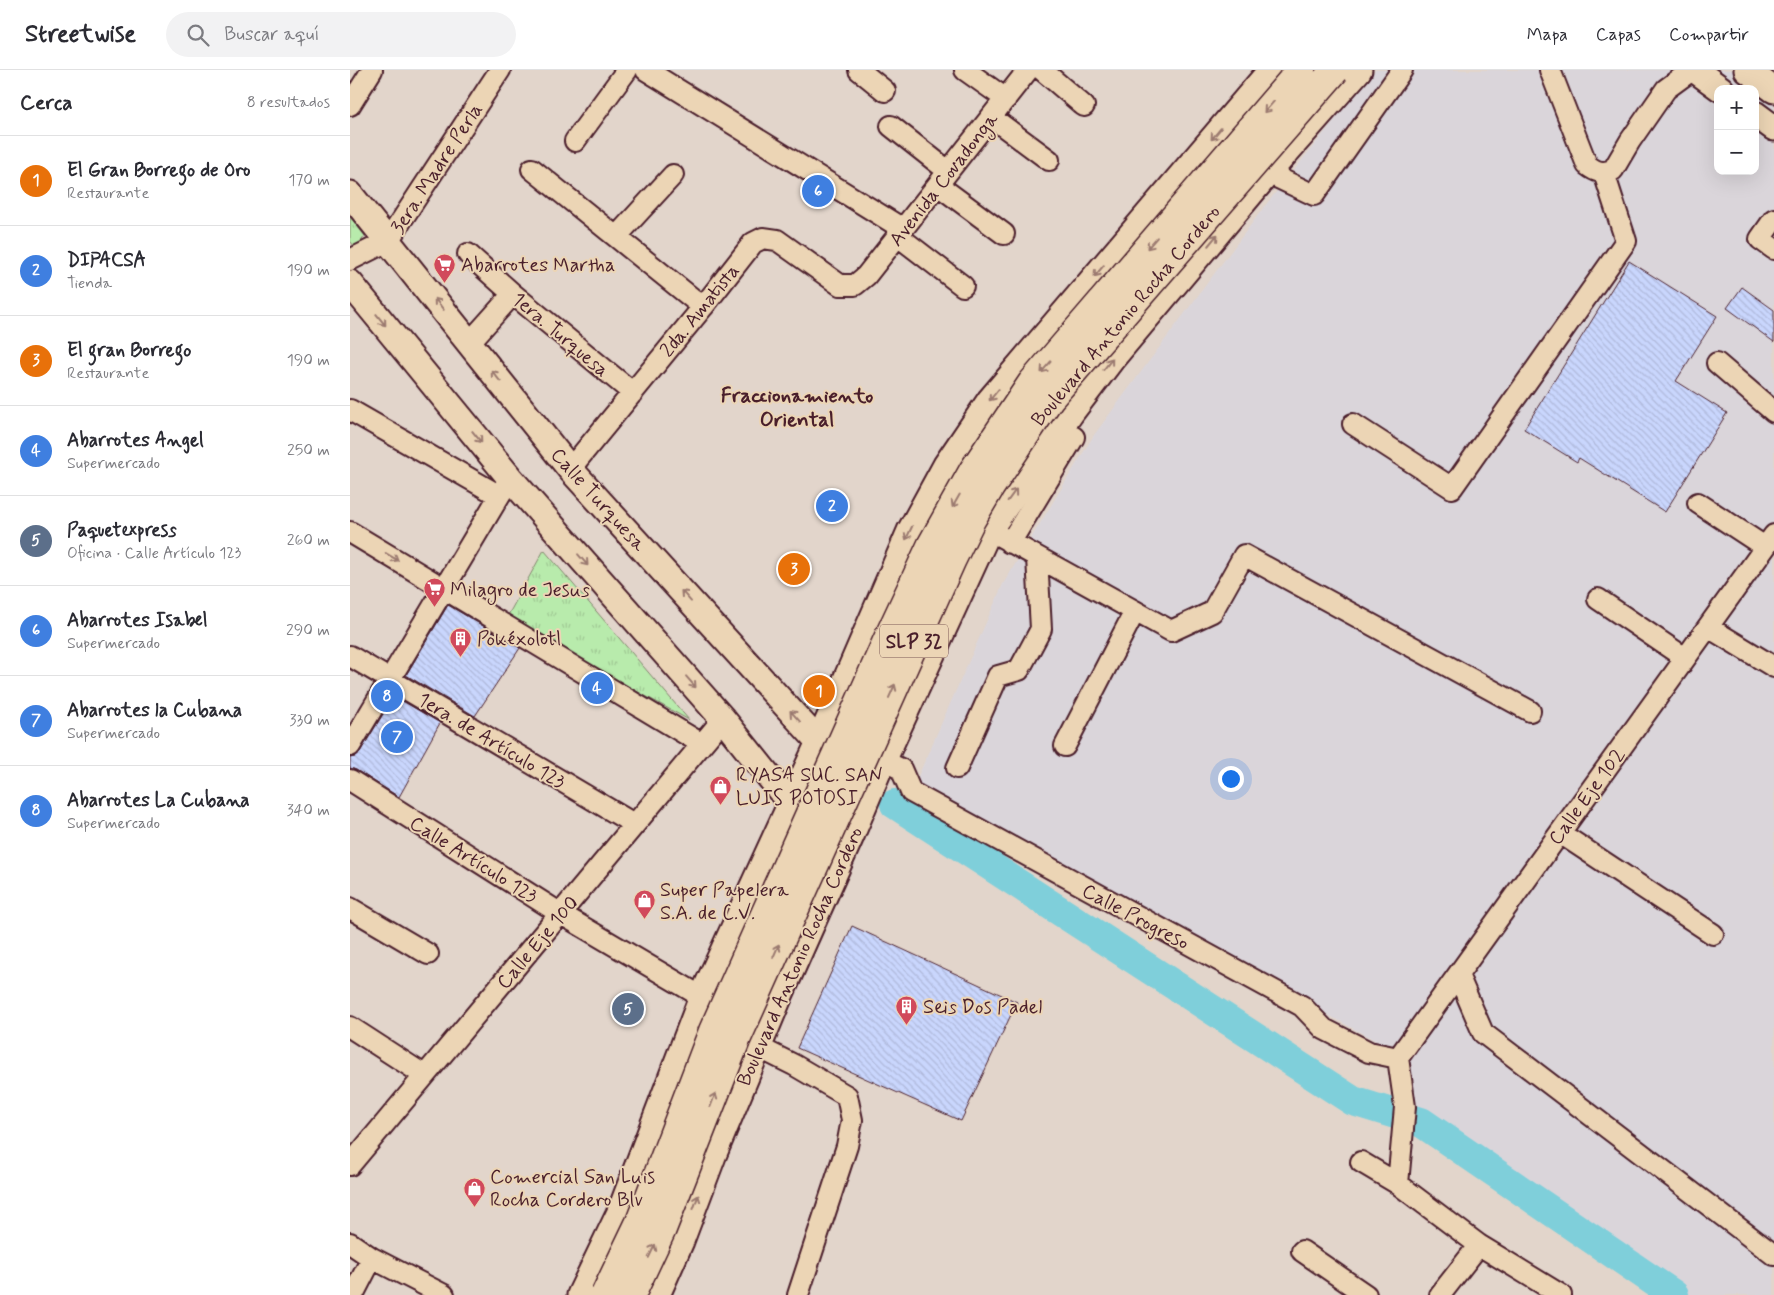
<!DOCTYPE html>
<html lang="es">
<head>
<meta charset="utf-8">
<style>
	:root { --surface:#fff; --page:#f2f2f3; --text:#2b2b33; --muted:#7c7c81; --line:#e1e1e2; --accent:#2563eb }
	body { margin:0; font-family:Mynerve,sans-serif; background:var(--page); color:var(--text) }
	.controls { position:absolute; right:15px; top:15px; display:grid; overflow:hidden; border-radius:10px; box-shadow:0 5px 20px #0002 }
	.controls button { width:45px; height:45px; display:grid; place-items:center; padding:0; border:0; border-bottom:1px solid var(--line); background:var(--surface); color:var(--text); font:25px sans-serif }
	.you { position:absolute; left:880px; top:708px; width:18px; height:18px; margin:-12px; border:4px solid #fff; border-radius:50%; background:#1a73e8; box-shadow:0 0 0 8px #1a73e833 }
	.badge { display:grid; place-items:center; width:32px; height:32px; border-radius:50%; background:var(--accent); color:#fff; font-size:16px; font-weight:700 }
	.pin { position:absolute; translate:-50% -50%; border:2px solid #fff; box-shadow:0 1px 5px #0006 }
	.list { margin:0; padding:0; list-style:none }
	h2 { display:flex; justify-content:space-between; align-items:center; height:65px; margin:0; padding:0 20px; font-size:21px }
	h2 small { font-size:16px; font-weight:400; color:var(--muted) }
	.list li { display:grid; grid-template-columns:32px 1fr auto; gap:15px; align-items:center; box-sizing:border-box; height:90px; padding:0 20px; border-top:1px solid var(--line) }
	.list b { display:block; font-size:19px; white-space:nowrap }
	.list p { margin:0; font-size:16px; white-space:nowrap; color:var(--muted) }
	.list em { font-size:16px; font-style:normal; color:var(--muted) }
	.icon { flex:none; width:28px; height:28px; fill:none; stroke:currentColor; stroke-width:2; stroke-linecap:round; stroke-linejoin:round }
	.map { position:relative; flex:none; width:1424px; height:1225px; overflow:hidden }
	header { display:flex; align-items:center; gap:30px; box-sizing:border-box; height:70px; padding:0 25px; background:var(--surface); border-bottom:1px solid var(--line) }
	header strong { font-size:24px }
	nav { display:flex; gap:28px; margin-inline-start:auto; font-size:18px }
	.search { width:350px; height:45px; background:var(--page); display:flex; align-items:center; gap:12px; box-sizing:border-box; padding:0 18px; border-radius:28px; color:var(--muted); font-size:19px }
	main { display:flex }
	aside { flex:1; background:var(--surface) }
	.map>svg:first-child { display:block }
	.built { fill:#dad5da; fill-rule:evenodd }
	.grass { fill:url(#grass-tufts); stroke:#81856c }
	.lines { fill:none; stroke-linecap:round; stroke-linejoin:round }
	.river { stroke:#7fcfda; stroke-width:30 }
	.building { fill:url(#building-back-hatch); stroke:#4a1f2b }
	.minor-casing { stroke:#4a1f2b; stroke-width:24 }
	.major-casing { stroke:#4a1f2b; stroke-width:29 }
	.minor { stroke:#ecd5b5; stroke-width:20 }
	.major { stroke:#ecd5b5; stroke-width:25 }
	.highway-bridge-casing { stroke:#4a1f2b; stroke-width:31; stroke-linecap:butt }
	.highway-bridge { stroke:#ecd5b5; stroke-width:28 }
	.oneway { stroke:#9b7a70 }
	.labels { text-anchor:middle; stroke-width:4; stroke-linejoin:round; paint-order:stroke }
	.shield { fill:#ecd5b5; stroke:#7b5654; stroke-width:1 }
	.shield-label { font-size:19px; font-weight:bold; fill:#4a1f2b }
	.street-label { font-size:20px; fill:#4a1f2b; stroke:#ecd5b5 }
	.poi-label { font-size:20px; fill:#4a1f2b; stroke:#ecd5b5; text-anchor:start }
	.neighbourhood-label { font-size:21px; font-weight:bold; fill:#4a1f2b; stroke:#ecd5b5 }
</style>
</head>
<body>
<header>
<strong>Streetwise</strong>
<div class="search"><svg class="icon" aria-label="search" viewBox="0 0 24 24"><circle cx="10" cy="10" r="6"/><path d="M15 15l6 6"/></svg>Buscar aquí</div>
<nav><a>Mapa</a><a>Capas</a><a>Compartir</a></nav>
</header>
<main>
<aside>
<h2>Cerca<small>8 resultados</small></h2>
<ul class="list">
<li><span class="badge" style="background:#e8710a">1</span><div><b>El Gran Borrego de Oro</b><p>Restaurante</p></div><em>170 m</em></li>
<li><span class="badge" style="background:#3f7fe0">2</span><div><b>DIPACSA</b><p>Tienda</p></div><em>190 m</em></li>
<li><span class="badge" style="background:#e8710a">3</span><div><b>El gran Borrego</b><p>Restaurante</p></div><em>190 m</em></li>
<li><span class="badge" style="background:#3f7fe0">4</span><div><b>Abarrotes Angel</b><p>Supermercado</p></div><em>250 m</em></li>
<li><span class="badge" style="background:#5c6f8a">5</span><div><b>Paquetexpress</b><p>Oficina · Calle Artículo 123</p></div><em>260 m</em></li>
<li><span class="badge" style="background:#3f7fe0">6</span><div><b>Abarrotes Isabel</b><p>Supermercado</p></div><em>290 m</em></li>
<li><span class="badge" style="background:#3f7fe0">7</span><div><b>Abarrotes la Cubana</b><p>Supermercado</p></div><em>330 m</em></li>
<li><span class="badge" style="background:#3f7fe0">8</span><div><b>Abarrotes La Cubana</b><p>Supermercado</p></div><em>340 m</em></li>
</ul>
</aside>
<div class="map">
<svg width="1424" height="1225" viewBox="0 0 1424 1225">
	<defs>
		<pattern id="grass-tufts" width="24" height="20" patternUnits="userSpaceOnUse" patternTransform="scale(1.25)"><rect width="24" height="20" fill="#b8ebac"/><path d="M3 7l-1-3M5 7V3M7 7l1-3M15 17l-1-3M17 17v-4M19 17l1-3" fill="none" stroke="#a0c994"/></pattern>
		<pattern id="building-back-hatch" width="6" height="6" patternUnits="userSpaceOnUse" patternTransform="scale(1.25)"><rect width="6" height="6" fill="#c9d6fd"/><path d="M-1 5l2 2M0 0l6 6M5-1l2 2" fill="none" stroke="#aeb7d9"/></pattern>
	</defs>
	<rect width="100%" height="100%" fill="#e2d5cb"/>
	<filter id="ink" filterUnits="userSpaceOnUse"><feTurbulence type="fractalNoise" baseFrequency=".02" numOctaves="2"/><feDisplacementMap in="SourceGraphic" scale="10" xChannelSelector="R" yChannelSelector="G"/><feConvolveMatrix kernelMatrix="1 2 1 2 8 2 1 2 1" color-interpolation-filters="sRGB"/></filter>
	<g filter="url(#ink)">
		<path class="built" d="M1025,0H1424V1225H1324L1071,1052L1028,972L562,720L653,514L744,365L914,137ZM1368,19H1405V101H1368Z"/>
		<path class="grass" d="M0,147L15,166L6,178L0,171Z
			M194,480L339,650L156,549Z"/>
		<g class="lines">
			<path class="river" d="M545,734L1003,1031L1071,1052L1324,1225"/>
		</g>
		<path class="building" d="M1279,191L1367,246L1326,311L1377,343L1315,442L1229,388L1227,392L1174,359Z
			M1392,217L1424,240V272L1377,238Z
			M98,535L170,578L125,646L56,605Z
			M44,626L90,653L49,727L6,700L0,698V688L5,687L10,682Z
			M502,856L667,932L611,1051L447,978Z"/>
		<g class="lines">
			<defs>
				<path id="minor" d="M296,0L553,159
					M509,0L535,21
					M615,0L656,29
					M692,0L734,36
					M1200,0L1237,95C1246,102 1252,104 1263,100L1280,71L1316,19L1342,0
					M0,35L22,0
					M641,47L699,90
					M541,56L598,101
					M225,71L277,0
					M182,99L353,237
					M918,103L964,125L1052,0
					M588,115L654,164
					M1424,149L1410,169L1424,179
					M548,166L613,216
					M266,167L323,105
					M118,184L163,224L283,323
					M0,190L38,171L150,0
					M119,273L163,224
					M1367,293L1424,342
					M0,340L148,425
					M1003,354L1102,418L1276,171L1254,103
					M220,399L353,237L403,173L413,168L427,170L490,215H505L516,206L678,0
					M1348,433L1415,477
					M639,460L821,561L862,542L894,485L1180,641
					M0,462L352,674
					M660,473L724,367
					M1248,529L1335,588
					M1358,557L1424,597
					M0,586L284,754
					M0,676L160,408
					M715,676L785,541
					M534,691L551,699L561,722L952,936L974,959L1019,982L1048,988
					M607,698L648,606L669,600L691,559L687,488
					M0,710L211,844L352,927
					M1210,763L1363,864
					M0,838L78,884
					M1108,905L1133,963L1424,1185
					M0,957L74,1005
					M408,977L444,995L497,1026L502,1050L497,1076L448,1225
					M1048,988L1424,465
					M1048,988L1055,1037L1048,1114
					M1011,1092L1048,1114L1129,1175L1211,1225
					M0,1095L373,649
					M0,1173L22,1188L3,1225
					M952,1181L1016,1225
					M22,1188L94,1225
					M1090,1225L1129,1175"/>
				<path id="major" d="M1345,0L1371,19
					M1397,0L1424,20
					M1405,44L1424,58
					M0,124L220,399L469,672L481,678
					M0,213L160,408L373,649L441,734L454,740
					M230,1225L270,1142L352,927L469,672L560,461L596,395L640,330L921,0
					M307,1225L331,1171L363,1086L428,930L502,764L528,702L639,460L721,343L762,289L918,103L1009,0"/>
			</defs>
			<use href="#minor" class="minor-casing"/>
			<use href="#major" class="major-casing"/>
			<use href="#minor" class="minor"/>
			<use href="#major" class="major"/>
			<defs>
				<path id="highway-bridge" d="M255,1225L290,1152L363,961L541,562L582,474L623,401L682,313L951,0
					M281,1225L312,1159L386,970L602,489L621,450L641,416L700,328L985,0"/>
			</defs>
			<use href="#highway-bridge" class="highway-bridge-casing"/>
			<use href="#highway-bridge" class="highway-bridge"/>
		</g>
		<defs><path id="oneway-shaft" d="M-6 0H5M1.5-3L5.5 0L1.5 3" fill="none" stroke-width="1.6" stroke-linecap="round" stroke-linejoin="round" transform="scale(1.25)"/></defs>
		<g class="oneway">
			<use href="#oneway-shaft" transform="translate(919 37) rotate(131)"/>
			<use href="#oneway-shaft" transform="translate(866 64) rotate(130)"/>
			<use href="#oneway-shaft" transform="translate(863 170) rotate(-50)"/>
			<use href="#oneway-shaft" transform="translate(802 173) rotate(131)"/>
			<use href="#oneway-shaft" transform="translate(749 201) rotate(130)"/>
			<use href="#oneway-shaft" transform="translate(89 234) rotate(-129)"/>
			<use href="#oneway-shaft" transform="translate(31 250) rotate(51)"/>
			<use href="#oneway-shaft" transform="translate(758 294) rotate(-52)"/>
			<use href="#oneway-shaft" transform="translate(696 297) rotate(131)"/>
			<use href="#oneway-shaft" transform="translate(146 306) rotate(-129)"/>
			<use href="#oneway-shaft" transform="translate(644 325) rotate(129)"/>
			<use href="#oneway-shaft" transform="translate(127 367) rotate(51)"/>
			<use href="#oneway-shaft" transform="translate(662 425) rotate(-54)"/>
			<use href="#oneway-shaft" transform="translate(606 431) rotate(120)"/>
			<use href="#oneway-shaft" transform="translate(559 463) rotate(115)"/>
			<use href="#oneway-shaft" transform="translate(42 487) rotate(31)"/>
			<use href="#oneway-shaft" transform="translate(233 490) rotate(49)"/>
			<use href="#oneway-shaft" transform="translate(336 526) rotate(-132)"/>
			<use href="#oneway-shaft" transform="translate(341 612) rotate(49)"/>
			<use href="#oneway-shaft" transform="translate(542 621) rotate(-66)"/>
			<use href="#oneway-shaft" transform="translate(445 646) rotate(-132)"/>
			<use href="#oneway-shaft" transform="translate(426 881) rotate(-66)"/>
			<use href="#oneway-shaft" transform="translate(363 1030) rotate(-69)"/>
			<use href="#oneway-shaft" transform="translate(346 1132) rotate(-70)"/>
			<use href="#oneway-shaft" transform="translate(302 1181) rotate(-64)"/>
		</g>
	</g>
	<defs>
		<symbol id="supermarket-pin" viewBox="-11 -11 22 30"><path d="M0 17L-7.5 6A9.5 9.5 0 1 1 7.5 6Z" fill="#d1495b" stroke="#ecd5b5"/><path d="M-6-5.5h2.5l.6 2H6L4.5 2H-2.5L-4.4-4H-6ZM-1.5 3.2a1.3 1.3 0 1 0 .1 0ZM3 3.2a1.3 1.3 0 1 0 .1 0Z" fill="#fff"/></symbol>
		<symbol id="building-pin" viewBox="-11 -11 22 30"><path d="M0 17L-7.5 6A9.5 9.5 0 1 1 7.5 6Z" fill="#d1495b" stroke="#ecd5b5"/><path d="M-4-6H4V6H1V3H-1V6H-4ZM-2.5-4.3h1.7v1.8h-1.7ZM.8-4.3h1.7v1.8H.8ZM-2.5-1h1.7V.8h-1.7ZM.8-1h1.7V.8H.8Z" fill="#fff"/></symbol>
		<symbol id="shop-pin" viewBox="-11 -11 22 30"><path d="M0 17L-7.5 6A9.5 9.5 0 1 1 7.5 6Z" fill="#d1495b" stroke="#ecd5b5"/><path d="M-5-2.5h2.3a2.7 3.5 0 0 1 5.4 0H5L5.5 6h-11ZM-1.5-2.5h3a1.5 2.3 0 0 0-3 0Z" fill="#fff"/></symbol>
	</defs>
	<g fill-rule="evenodd">
		<use href="#supermarket-pin" x="82" y="182" width="25" height="34"/>
		<use href="#supermarket-pin" x="72" y="506" width="25" height="34"/>
		<use href="#building-pin" x="98" y="556" width="25" height="34"/>
		<use href="#shop-pin" x="358" y="704" width="25" height="34"/>
		<use href="#shop-pin" x="282" y="818" width="25" height="34"/>
		<use href="#building-pin" x="544" y="924" width="25" height="34"/>
		<use href="#shop-pin" x="112" y="1106" width="25" height="34"/>
	</g>
	<g class="labels">
		<rect class="shield" x="530" y="554.5" width="68" height="33" rx="4"/>
		<g class="shield-label">
			<text x="564" y="578">SLP 32</text>
		</g>
		<g class="street-label">
			<text transform="translate(86 98) rotate(-57)" y="7">3era. Madre Perla</text>
			<text transform="translate(593 109) rotate(-52)" y="7">Avenida Covadonga</text>
			<text transform="translate(349 240) rotate(-51)" y="7">2da. Amatista</text>
			<text transform="translate(775 245) rotate(-50)" y="7">Boulevard Antonio Rocha Cordero</text>
			<text transform="translate(211 264) rotate(40)" y="7">1era. Turquesa</text>
			<text transform="translate(249 429) rotate(48)" y="7">Calle Turquesa</text>
			<text transform="translate(142 670) rotate(31)" y="7">1era. de Artículo 123</text>
			<text transform="translate(1236 726) rotate(-54)" y="7">Calle Eje 102</text>
			<text transform="translate(124 789) rotate(32)" y="7">Calle Artículo 123</text>
			<text transform="translate(786 846) rotate(28)" y="7">Calle Progreso</text>
			<text transform="translate(187 872) rotate(-50)" y="7">Calle Eje 100</text>
			<text transform="translate(449 886) rotate(-66)" y="7">Boulevard Antonio Rocha Cordero</text>
		</g>
		<g class="poi-label">
			<text x="111" y="201">Abarrotes Martha</text>
			<text x="100" y="526">Milagro de Jesus</text>
			<text x="127" y="575">Pokéxolotl</text>
			<text x="386" y="711">RYASA SUC. SAN<tspan x="386" dy="23">LUIS POTOSI</tspan></text>
			<text x="310" y="826">Super Papelera<tspan x="310" dy="23">S.A. de C.V.</tspan></text>
			<text x="573" y="943">Seis Dos Padel</text>
			<text x="140" y="1113">Comercial San Luis<tspan x="140" dy="23">Rocha Cordero Blv</tspan></text>
		</g>
		<g class="neighbourhood-label">
			<text x="447" y="332">Fraccionamiento<tspan x="447" dy="24">Oriental</tspan></text>
		</g>
	</g>
</svg>
<div class="controls">
<button>+</button>
<button>−</button>
</div>
<div class="you"></div>
<div class="pin badge" style="left:469px;top:621px;background:#e8710a">1</div>
<div class="pin badge" style="left:482px;top:436px;background:#3f7fe0">2</div>
<div class="pin badge" style="left:444px;top:499px;background:#e8710a">3</div>
<div class="pin badge" style="left:247px;top:618px;background:#3f7fe0">4</div>
<div class="pin badge" style="left:278px;top:939px;background:#5c6f8a">5</div>
<div class="pin badge" style="left:468px;top:121px;background:#3f7fe0">6</div>
<div class="pin badge" style="left:47px;top:667px;background:#3f7fe0">7</div>
<div class="pin badge" style="left:37px;top:626px;background:#3f7fe0">8</div>
</div>
</main>
</body>
</html>
